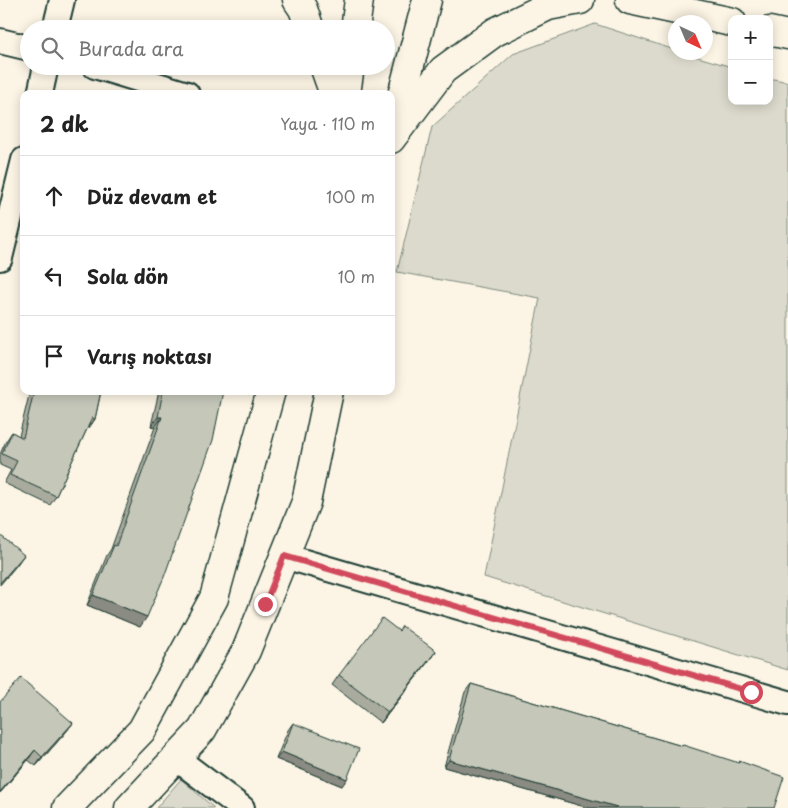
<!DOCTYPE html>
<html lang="tr">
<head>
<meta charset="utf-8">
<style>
	:root { --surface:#fff; --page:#f2f2f2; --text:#222; --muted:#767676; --line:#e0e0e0 }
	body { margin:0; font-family:"Playpen Sans",sans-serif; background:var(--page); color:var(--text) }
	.controls { position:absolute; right:15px; top:15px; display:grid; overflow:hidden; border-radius:10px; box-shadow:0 2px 12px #0003 }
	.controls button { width:45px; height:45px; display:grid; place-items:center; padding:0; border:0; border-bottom:1px solid var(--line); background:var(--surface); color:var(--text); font:25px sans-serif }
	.compass { position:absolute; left:668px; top:15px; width:45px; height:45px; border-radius:50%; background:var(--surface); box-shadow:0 2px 12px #0003; rotate:136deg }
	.stop { position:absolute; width:15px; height:15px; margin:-11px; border:4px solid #d1495b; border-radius:50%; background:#fff }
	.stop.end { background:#d1495b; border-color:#fff; box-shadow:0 1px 5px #0008 }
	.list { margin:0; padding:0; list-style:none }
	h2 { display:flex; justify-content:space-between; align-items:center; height:65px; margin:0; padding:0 20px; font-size:21px }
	h2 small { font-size:16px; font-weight:400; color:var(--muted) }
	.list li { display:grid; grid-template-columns:32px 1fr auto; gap:15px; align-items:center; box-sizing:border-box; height:80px; padding:0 20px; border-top:1px solid var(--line) }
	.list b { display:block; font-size:19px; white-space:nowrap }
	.list em { font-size:16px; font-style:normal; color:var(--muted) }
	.icon { flex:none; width:28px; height:28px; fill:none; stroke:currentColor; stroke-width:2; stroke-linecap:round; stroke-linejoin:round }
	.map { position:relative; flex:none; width:788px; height:808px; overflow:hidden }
	.search { position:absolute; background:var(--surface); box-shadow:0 2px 12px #0003; left:20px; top:20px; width:375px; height:55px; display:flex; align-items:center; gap:12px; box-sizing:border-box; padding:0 18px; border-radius:28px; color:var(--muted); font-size:19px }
	.panel { position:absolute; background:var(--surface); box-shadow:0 2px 12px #0003; left:20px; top:90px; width:375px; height:305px; border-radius:10px }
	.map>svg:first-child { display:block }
	.green { fill:#dcdacc; stroke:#7e8c80 }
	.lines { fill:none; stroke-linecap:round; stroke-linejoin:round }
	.minor-casing { stroke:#1f3d34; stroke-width:28 }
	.secondary-casing { stroke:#1f3d34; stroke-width:31 }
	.primary-casing { stroke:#1f3d34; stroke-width:31 }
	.minor { stroke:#fcf5e5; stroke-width:24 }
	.secondary { stroke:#fcf5e5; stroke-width:28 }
	.primary { stroke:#fcf5e5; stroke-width:28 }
	.wall { fill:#a9ab9f; stroke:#1f3d34 }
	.shaded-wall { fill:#8a8b82; stroke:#1f3d34 }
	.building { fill:#c5c7b9; stroke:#1f3d34 }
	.route { stroke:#d1495b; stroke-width:6 }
</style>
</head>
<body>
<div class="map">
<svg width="788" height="808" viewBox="0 0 788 808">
	<rect width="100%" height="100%" fill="#fcf5e5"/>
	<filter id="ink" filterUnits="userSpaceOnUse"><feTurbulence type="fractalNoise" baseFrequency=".02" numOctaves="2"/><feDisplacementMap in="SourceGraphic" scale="10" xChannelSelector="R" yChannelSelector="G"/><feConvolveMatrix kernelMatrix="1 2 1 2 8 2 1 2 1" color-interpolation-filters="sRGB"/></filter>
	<g filter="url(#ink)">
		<path class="green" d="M595,24L675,50L676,52L684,53L732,67V101H769V78L788,82V670L484,577L540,298L397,272L432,127L513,54Z
			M181,779L214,808H156Z"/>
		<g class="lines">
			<defs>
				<path id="minor" d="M55,29L62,0
					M0,41L29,48
					M95,66L187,94
					M40,94L46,66
					M0,258L24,160
					M284,556L788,703
					M176,758L242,808"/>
				<path id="secondary" d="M297,0L303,9L310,29
					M630,0L732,22
					M769,31L788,35
					M324,66L334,94
					M391,139L443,70L495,32L548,6L580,0"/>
				<path id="primary" d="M355,29L359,0
					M346,94L350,66
					M391,137L427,0
					M67,808L142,730L214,598L271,391
					M129,808L202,730L246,651L306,502L329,391"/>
			</defs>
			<use href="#minor" class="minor-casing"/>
			<use href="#secondary" class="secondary-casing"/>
			<use href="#primary" class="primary-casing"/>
			<use href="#minor" class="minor"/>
			<use href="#secondary" class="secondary"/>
			<use href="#primary" class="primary"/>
		</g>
		<path class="wall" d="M30,391H101L95,419L89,428L88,427L56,496L50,505L4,483L11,470L0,465V454L6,441L12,432L19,436Z
			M159,391H223L140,627L87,605L107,555L111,549L155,427L151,426Z
			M436,651L381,723L332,685L339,675Z
			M471,684L682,746L683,745L774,808H589L444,767L465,692Z
			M0,702L73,723L66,732L36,766L28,760L0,793Z
			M293,723L342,786L276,759L288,730Z"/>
		<path class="shaded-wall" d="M158,417H162L155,427L151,426Z
			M92,418L95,419L89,428L86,427Z
			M24,555L16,566L0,585V583Z
			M93,595L147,617L140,627L87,605Z
			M436,651L428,662L381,723L388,712Z
			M73,723L66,732L36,766L42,757Z
			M35,750L28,760L0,793V792Z
			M282,752L347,779L342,786L276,759Z
			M449,760L617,807L616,808H589L444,767Z"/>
		<path class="building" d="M34,391H101L95,419L92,418L56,496L10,475L17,461L2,454L12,432L23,438Z
			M163,391H223L213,440L164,577L147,617L93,595L114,545L116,546L162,417H158Z
			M0,535L24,555L0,583Z
			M382,618L399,631L402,626L436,651L388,712L339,675Z
			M21,678L73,723L42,757L35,750L0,792V702Z
			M471,684L682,746L683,745L739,763V761L784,777L774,808H618L617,807L449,760Z
			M293,723L359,749L347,779L282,752Z"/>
	</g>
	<g class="lines" filter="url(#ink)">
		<path class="route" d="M265,604L284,556L751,692"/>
	</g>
</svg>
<div class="controls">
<button>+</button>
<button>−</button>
</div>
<svg class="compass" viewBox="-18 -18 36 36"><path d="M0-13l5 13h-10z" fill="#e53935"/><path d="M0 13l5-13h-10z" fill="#767676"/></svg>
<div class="stop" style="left:751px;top:692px"></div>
<div class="stop end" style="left:265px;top:604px"></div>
<div class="search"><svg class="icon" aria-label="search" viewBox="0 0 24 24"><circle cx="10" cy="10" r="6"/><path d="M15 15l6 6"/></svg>Burada ara</div>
<section class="panel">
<h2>2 dk<small>Yaya · 110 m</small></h2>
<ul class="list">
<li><svg class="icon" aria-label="ahead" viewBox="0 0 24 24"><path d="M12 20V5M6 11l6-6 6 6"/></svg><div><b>Düz devam et</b></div><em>100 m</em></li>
<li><svg class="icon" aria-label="left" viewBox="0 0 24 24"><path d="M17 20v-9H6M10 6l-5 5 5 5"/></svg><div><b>Sola dön</b></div><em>10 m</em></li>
<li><svg class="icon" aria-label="arrive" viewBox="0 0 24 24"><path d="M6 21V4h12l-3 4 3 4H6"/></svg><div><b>Varış noktası</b></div></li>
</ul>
</section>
</div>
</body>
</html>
